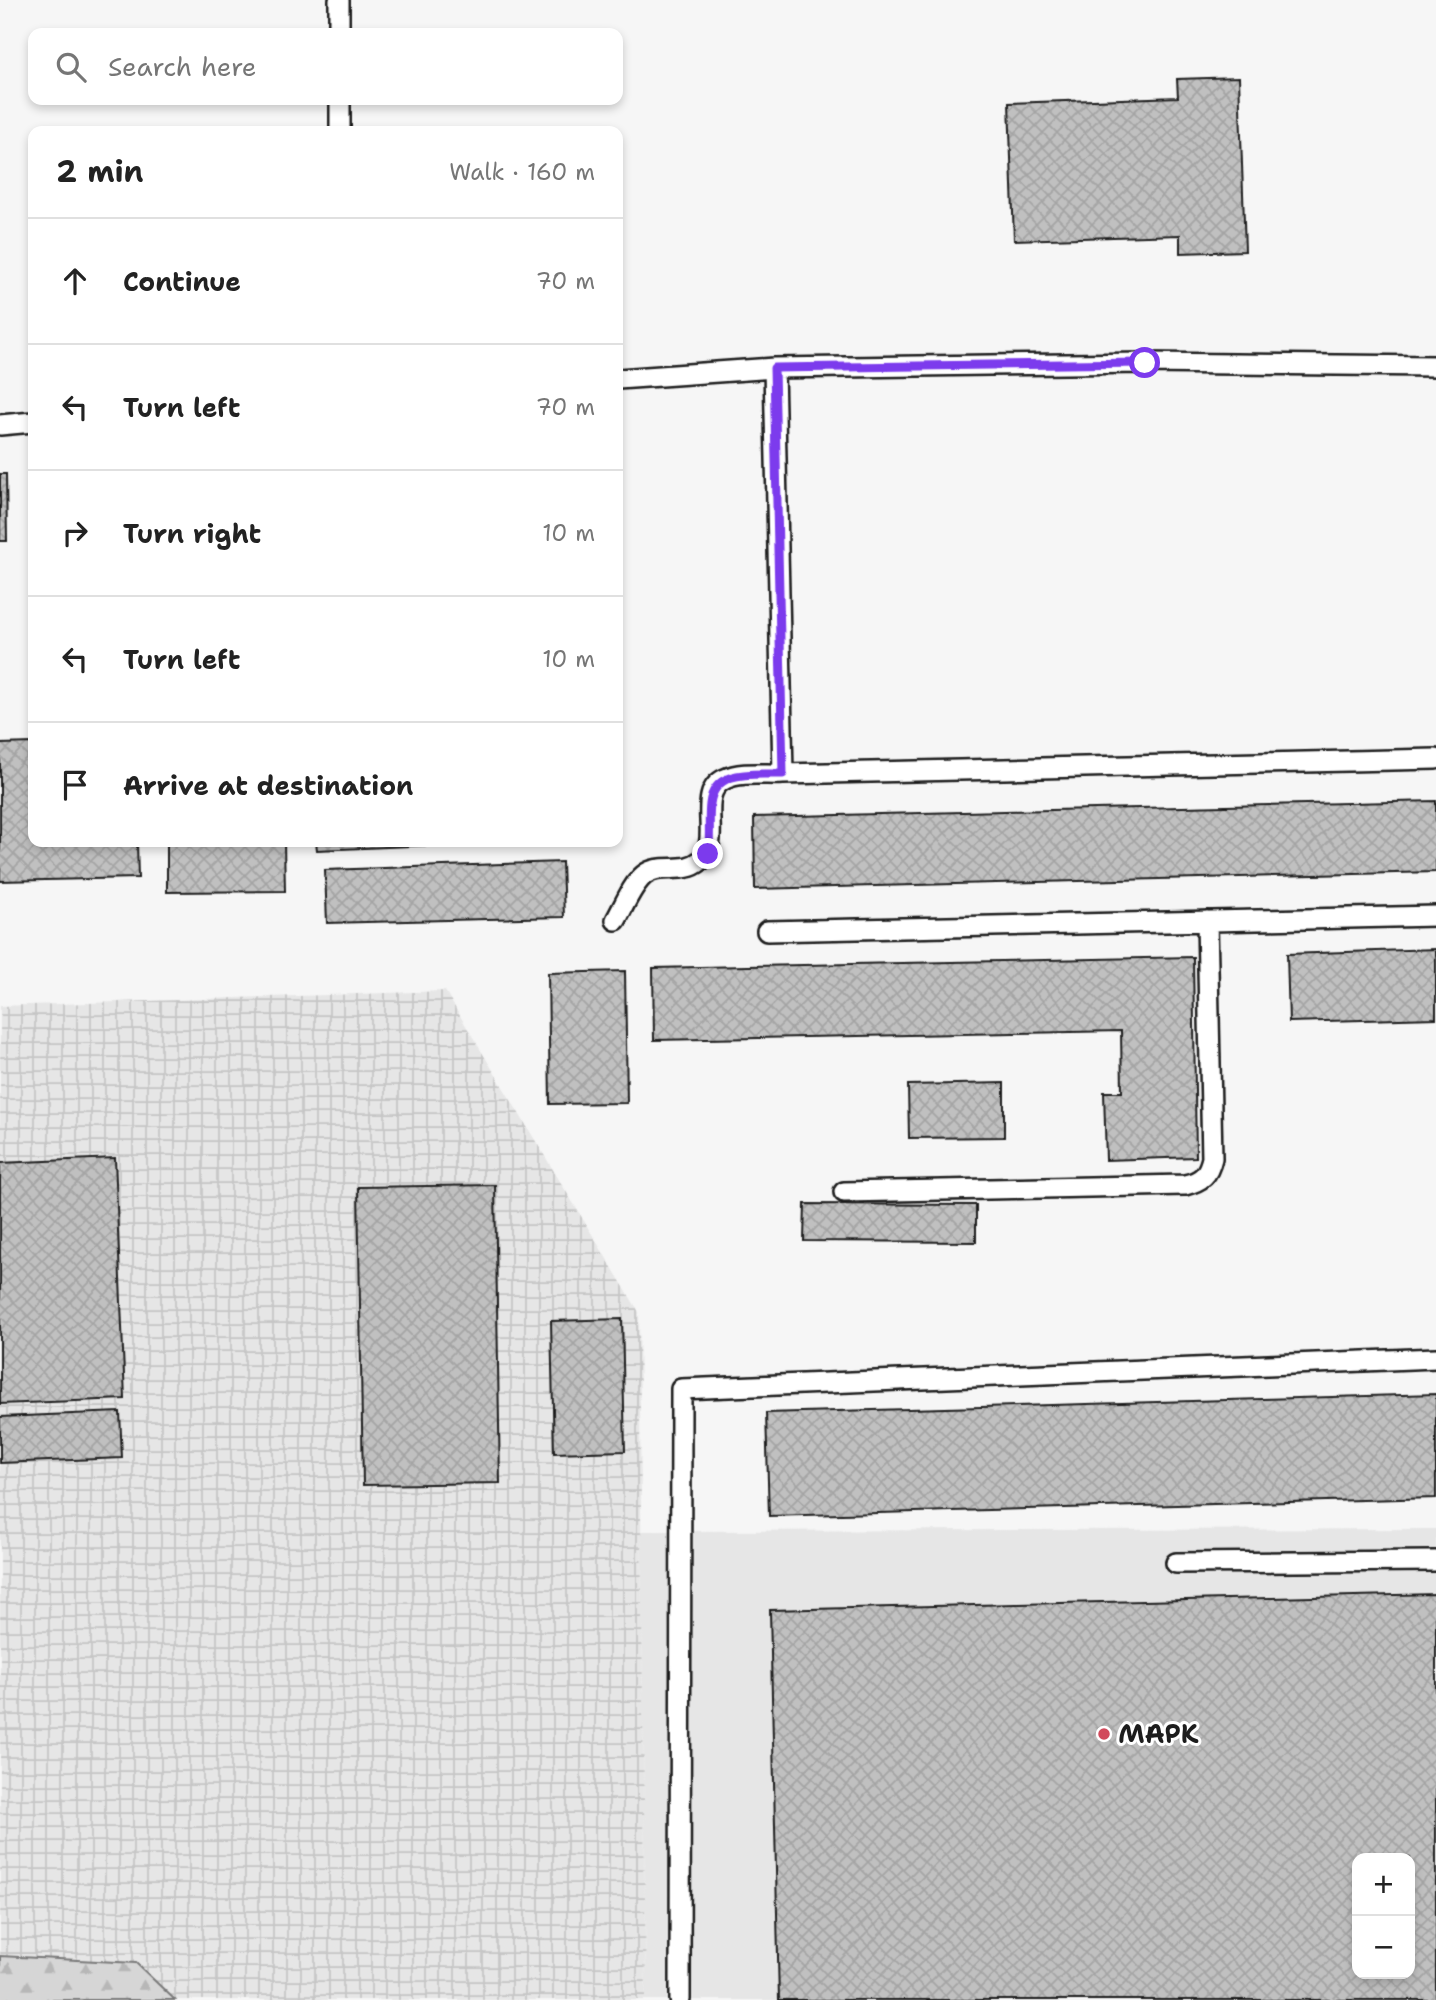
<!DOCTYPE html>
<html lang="en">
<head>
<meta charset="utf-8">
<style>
	:root { --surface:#fff; --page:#f6f6f6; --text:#222; --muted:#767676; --line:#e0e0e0 }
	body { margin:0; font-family:"Shantell Sans",sans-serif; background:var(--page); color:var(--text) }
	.controls { position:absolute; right:21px; bottom:21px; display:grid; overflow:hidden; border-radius:14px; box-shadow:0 4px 10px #0003 }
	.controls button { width:63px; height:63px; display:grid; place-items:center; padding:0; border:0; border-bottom:2px solid var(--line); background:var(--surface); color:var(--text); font:35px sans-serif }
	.stop { position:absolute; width:21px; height:21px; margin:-16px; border:5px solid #7c3aed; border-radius:50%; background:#fff }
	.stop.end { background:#7c3aed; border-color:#fff; box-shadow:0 2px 7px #0008 }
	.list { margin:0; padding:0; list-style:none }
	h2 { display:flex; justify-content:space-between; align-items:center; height:91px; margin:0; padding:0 28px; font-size:30px }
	h2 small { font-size:23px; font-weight:400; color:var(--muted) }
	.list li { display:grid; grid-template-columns:46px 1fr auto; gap:21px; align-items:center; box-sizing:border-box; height:126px; padding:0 28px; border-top:2px solid var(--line) }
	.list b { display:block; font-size:26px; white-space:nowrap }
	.list em { font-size:23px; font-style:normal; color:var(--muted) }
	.icon { flex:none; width:38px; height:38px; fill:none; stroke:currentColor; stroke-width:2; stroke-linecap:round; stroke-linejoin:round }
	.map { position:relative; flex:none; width:1436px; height:2000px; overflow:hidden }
	.search { position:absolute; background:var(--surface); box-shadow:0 4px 10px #0003; left:28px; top:28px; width:595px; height:77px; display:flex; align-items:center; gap:18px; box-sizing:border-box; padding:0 24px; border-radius:14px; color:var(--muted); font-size:26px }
	.panel { position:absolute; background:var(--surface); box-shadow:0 4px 10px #0003; left:28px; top:126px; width:595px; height:721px; border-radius:14px }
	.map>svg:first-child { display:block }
	.built { fill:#e6e6e6; fill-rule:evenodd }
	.industrial { fill:url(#industrial-grid) }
	.forest { fill:url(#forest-firs); stroke:#797979; stroke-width:2 }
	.building { fill:url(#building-cross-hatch); stroke:#1c1c1c; stroke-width:2; fill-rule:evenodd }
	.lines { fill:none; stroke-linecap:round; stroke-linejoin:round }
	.service-casing { stroke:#1c1c1c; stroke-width:24 }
	.service { stroke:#fff; stroke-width:19 }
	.route { stroke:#7c3aed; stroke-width:9 }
	.poi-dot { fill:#d1495b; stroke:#fff; stroke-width:2.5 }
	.labels { text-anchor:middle; stroke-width:6; stroke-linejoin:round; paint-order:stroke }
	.poi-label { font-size:26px; font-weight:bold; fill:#1c1c1c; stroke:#fff; text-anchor:start }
</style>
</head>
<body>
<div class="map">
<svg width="1436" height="2000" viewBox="0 0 1436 2000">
	<defs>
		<pattern id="industrial-grid" width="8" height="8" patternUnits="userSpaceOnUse" patternTransform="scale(1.75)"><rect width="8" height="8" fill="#e6e6e6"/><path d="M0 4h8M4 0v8" fill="none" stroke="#c5c5c5"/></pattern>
		<pattern id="forest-firs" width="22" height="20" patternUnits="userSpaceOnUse" patternTransform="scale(1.75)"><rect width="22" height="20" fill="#d6d6d6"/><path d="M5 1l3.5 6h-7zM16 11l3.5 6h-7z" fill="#b7b7b7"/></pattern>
		<pattern id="building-cross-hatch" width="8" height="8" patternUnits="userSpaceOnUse" patternTransform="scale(1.75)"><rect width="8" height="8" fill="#c0c0c0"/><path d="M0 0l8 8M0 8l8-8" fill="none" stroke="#a4a4a4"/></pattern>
	</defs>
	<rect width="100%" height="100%" fill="#f6f6f6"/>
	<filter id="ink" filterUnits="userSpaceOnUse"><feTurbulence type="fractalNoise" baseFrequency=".0143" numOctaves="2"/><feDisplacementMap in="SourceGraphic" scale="14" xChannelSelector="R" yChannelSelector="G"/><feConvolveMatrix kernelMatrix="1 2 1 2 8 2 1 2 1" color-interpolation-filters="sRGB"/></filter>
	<g filter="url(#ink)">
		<path class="built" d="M1436,1529V2000H646L641,1531ZM1357,1858H1410V1974H1357Z"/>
		<path class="industrial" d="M445,991L639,1312L646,2000H0V1006Z"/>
		<path class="forest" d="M0,1956L136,1963L175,2000H0Z"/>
		<path class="building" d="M1239,77L1245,251L1180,253V235L1014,240L1009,103L1178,97L1177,79Z
			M0,474H6L7,541H0Z
			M33,743V842H137L138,878L0,881V744Z
			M1436,801V872L755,889L754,817Z
			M167,842H284L285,891L167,892Z
			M316,842H482V843L317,850Z
			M562,862L564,917L327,923L325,870Z
			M1436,949V1018L1289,1022L1287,954Z
			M1193,957L1196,1157L1106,1160L1104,1092H1122L1121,1031L654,1040L653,968Z
			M625,971L627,1103L550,1104L548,973Z
			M1004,1083V1137L909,1138L908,1085Z
			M115,1158L125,1399L0,1404V1163Z
			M495,1185L500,1483L363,1485L358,1187Z
			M805,1204L976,1205V1242L804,1241Z
			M622,1319L625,1451L554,1453L551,1321Z
			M1436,1394V1498L769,1516L766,1413Z
			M120,1412L122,1458L0,1463V1417Z
			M1436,1594V2000H779L770,1610ZM1357,1858H1410V1974H1357Z"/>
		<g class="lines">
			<defs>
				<path id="service" d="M339,0V33
					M340,100V131
					M774,368L783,774L1436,759
					M618,379L774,368L1145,363L1436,366
					M0,425L33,422
					M616,920C624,906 632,885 644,875C660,862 684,875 700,861C724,841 694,793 725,779C741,771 766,775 783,774
					M767,931L1436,916
					M844,1192L1185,1185C1202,1181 1208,1175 1212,1158L1207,921
					M1176,1563L1436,1561
					M680,2000L681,1389L1436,1358"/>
			</defs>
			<use href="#service" class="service-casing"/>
			<use href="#service" class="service"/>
		</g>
	</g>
	<g class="lines" filter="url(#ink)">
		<path class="route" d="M708,854C711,837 708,821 710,804C714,767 757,775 783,774L774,368L1145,363"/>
	</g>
	<circle class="poi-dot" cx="1104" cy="1734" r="7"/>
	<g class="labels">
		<g class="poi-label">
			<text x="1118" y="1743">МАРК</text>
		</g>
	</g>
</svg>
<div class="controls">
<button>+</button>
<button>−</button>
</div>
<div class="stop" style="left:1145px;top:363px"></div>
<div class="stop end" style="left:708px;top:854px"></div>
<div class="search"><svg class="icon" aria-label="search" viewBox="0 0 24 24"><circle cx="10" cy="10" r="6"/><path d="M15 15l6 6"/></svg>Search here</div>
<section class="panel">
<h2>2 min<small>Walk · 160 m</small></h2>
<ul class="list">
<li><svg class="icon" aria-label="ahead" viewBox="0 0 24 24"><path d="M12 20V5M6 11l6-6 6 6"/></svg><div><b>Continue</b></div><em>70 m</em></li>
<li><svg class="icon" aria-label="left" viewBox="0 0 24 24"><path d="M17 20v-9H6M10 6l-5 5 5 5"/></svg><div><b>Turn left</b></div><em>70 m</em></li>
<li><svg class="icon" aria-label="right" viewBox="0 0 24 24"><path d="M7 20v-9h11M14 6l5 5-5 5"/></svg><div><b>Turn right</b></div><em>10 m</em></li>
<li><svg class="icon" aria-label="left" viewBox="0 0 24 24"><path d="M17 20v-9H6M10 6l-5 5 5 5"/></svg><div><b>Turn left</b></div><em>10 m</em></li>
<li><svg class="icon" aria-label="arrive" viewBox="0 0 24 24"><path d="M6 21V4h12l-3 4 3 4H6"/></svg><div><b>Arrive at destination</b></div></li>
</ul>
</section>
</div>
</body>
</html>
